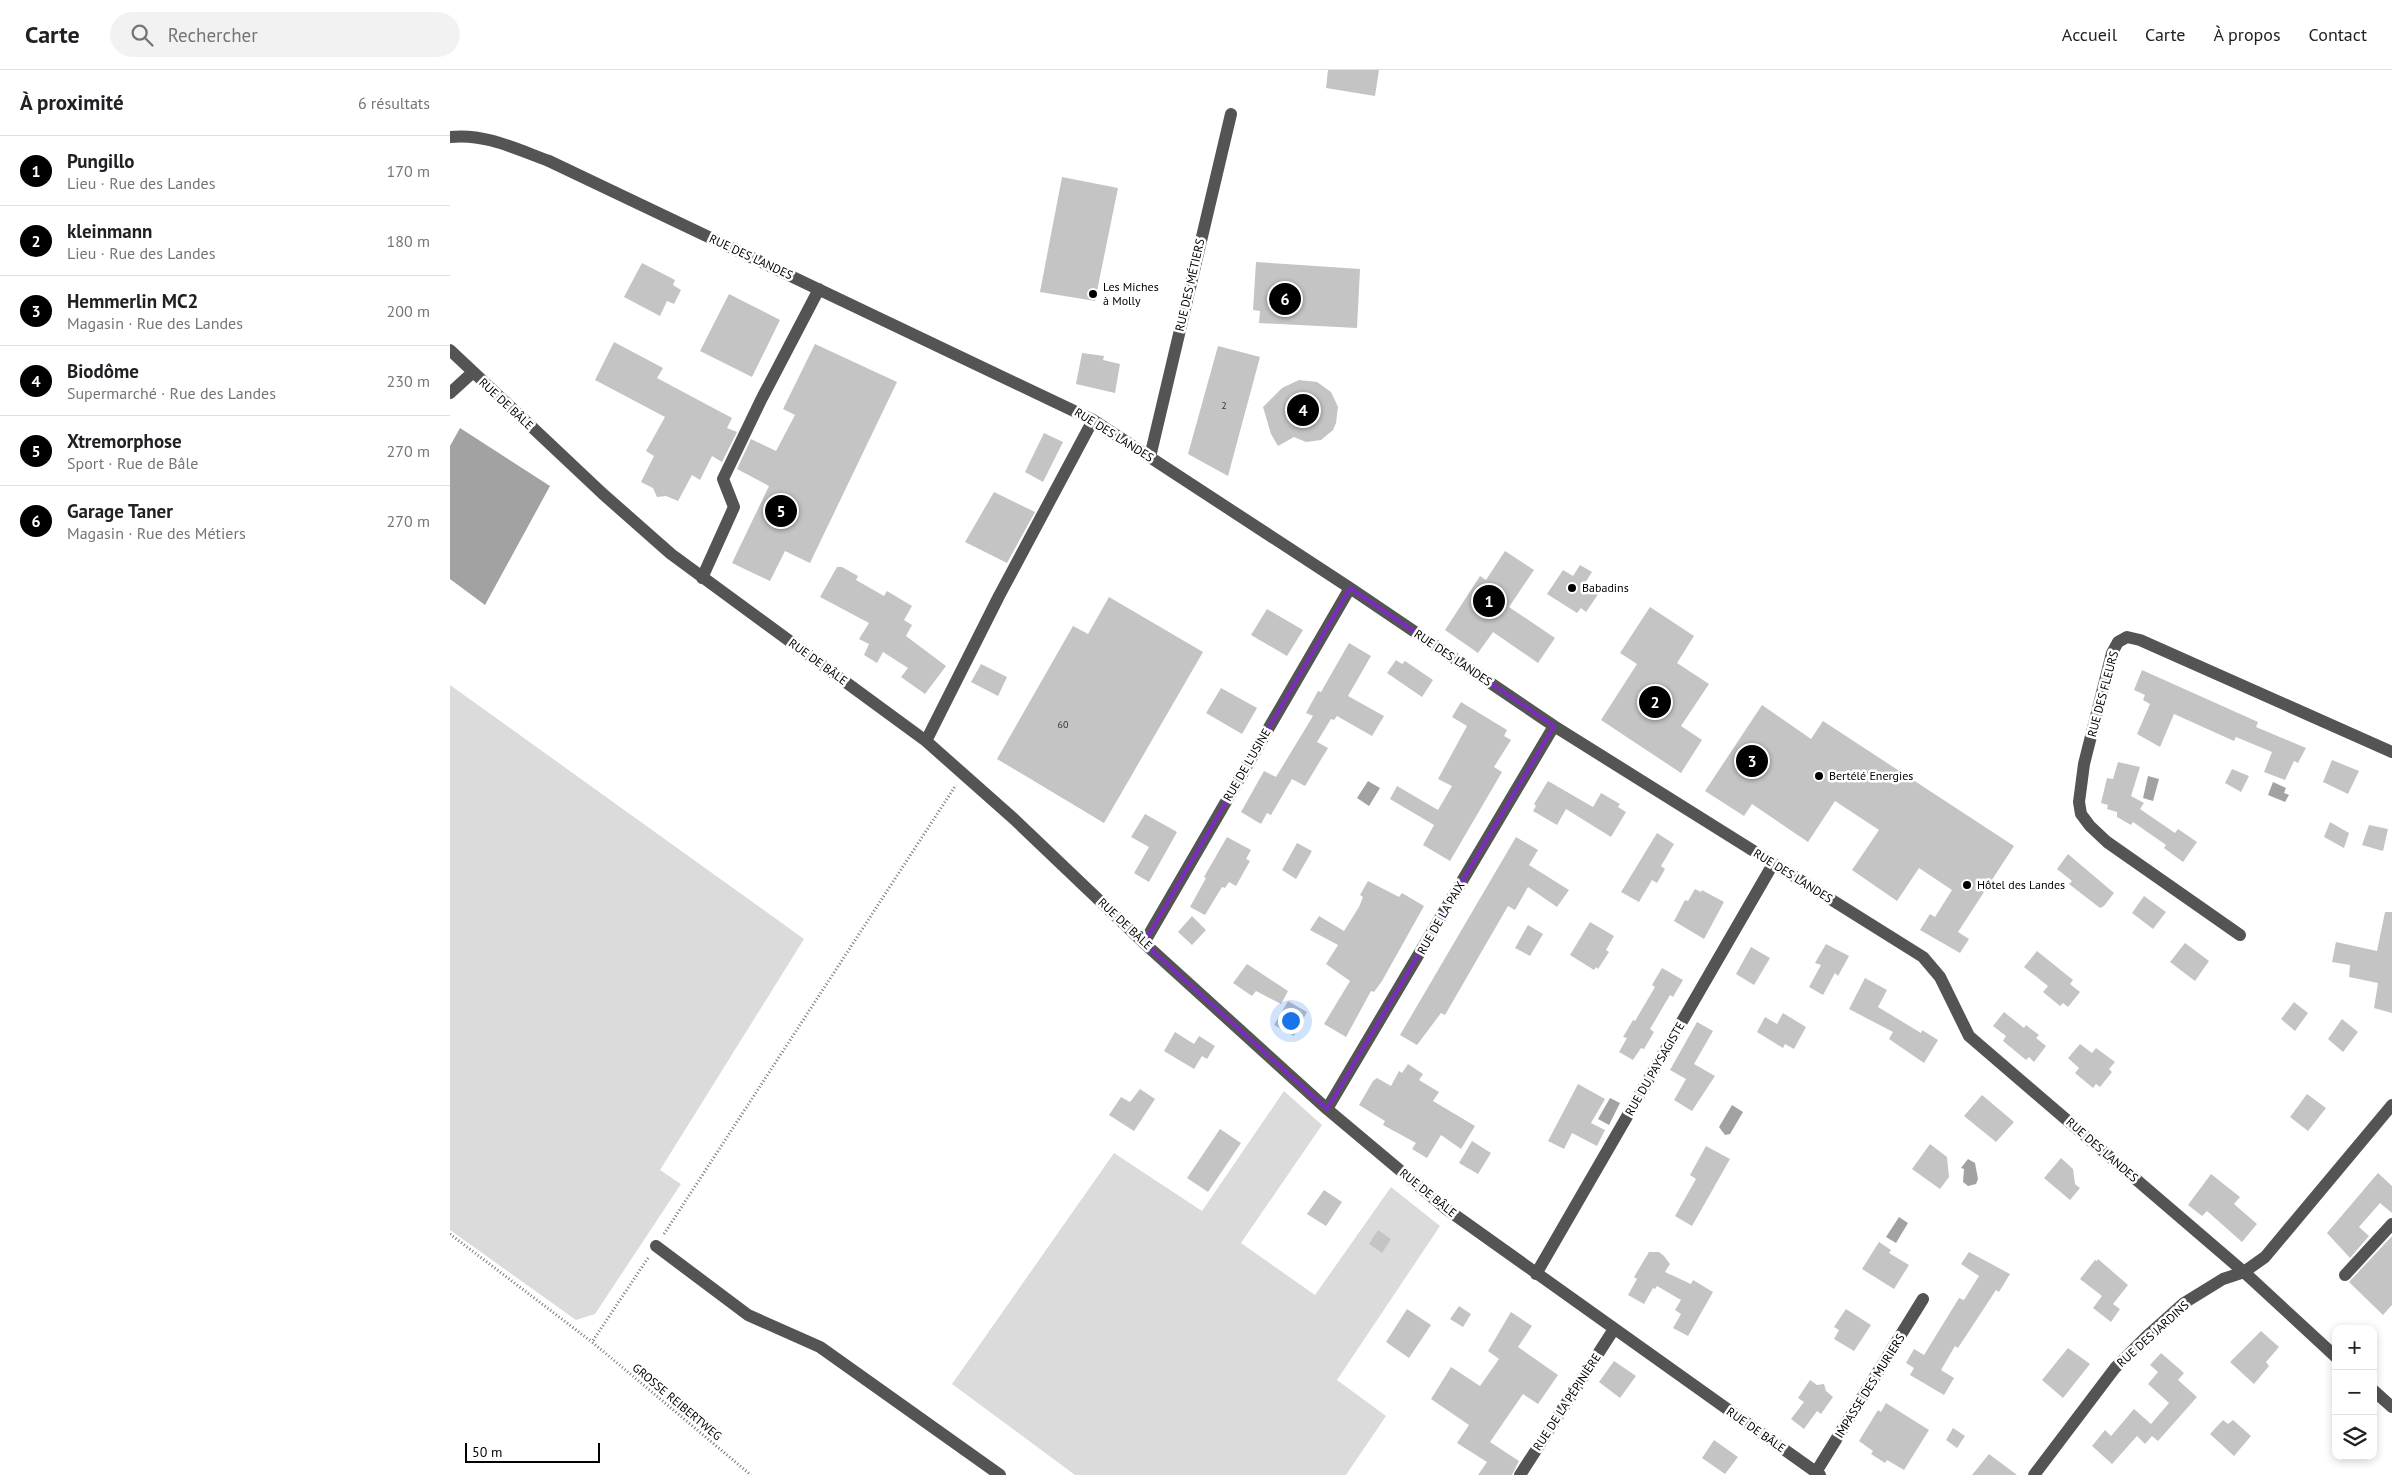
<!DOCTYPE html>
<html lang="fr">
<head>
<meta charset="utf-8">
<style>
	:root { --surface:#fff; --page:#f2f2f2; --text:#202124; --muted:#757577; --line:#e0e0e0; --accent:#000 }
	body { margin:0; font-family:"PT Sans",sans-serif; background:var(--page); color:var(--text) }
	.controls { position:absolute; right:15px; bottom:15px; display:grid; overflow:hidden; border-radius:10px; box-shadow:0 2px 8px #0003 }
	.controls button { width:45px; height:45px; display:grid; place-items:center; padding:0; border:0; border-bottom:1px solid var(--line); background:var(--surface); color:var(--text); font:25px sans-serif }
	.scale { position:absolute; left:15px; bottom:12px; width:135px; box-sizing:border-box; padding-left:5px; border:2px solid #000; border-top:0; font-size:14px; line-height:18px; white-space:nowrap; color:#000; -webkit-text-stroke:4px #fff; paint-order:stroke }
	.you { position:absolute; left:840px; top:950px; width:18px; height:18px; margin:-12px; border:4px solid #fff; border-radius:50%; background:#1a73e8; box-shadow:0 0 0 8px #1a73e833 }
	.badge { display:grid; place-items:center; width:32px; height:32px; border-radius:50%; background:var(--accent); color:#fff; font-size:16px; font-weight:700 }
	.pin { position:absolute; translate:-50% -50%; border:2px solid #fff; box-shadow:0 1px 5px #0006 }
	.list { margin:0; padding:0; list-style:none }
	h2 { display:flex; justify-content:space-between; align-items:center; height:65px; margin:0; padding:0 20px; font-size:21px }
	h2 small { font-size:16px; font-weight:400; color:var(--muted) }
	.list li { display:grid; grid-template-columns:32px 1fr auto; gap:15px; align-items:center; box-sizing:border-box; height:70px; padding:0 20px; border-top:1px solid var(--line) }
	.list b { display:block; font-size:19px; white-space:nowrap }
	.list p { margin:0; font-size:16px; white-space:nowrap; color:var(--muted) }
	.list em { font-size:16px; font-style:normal; color:var(--muted) }
	.icon { flex:none; width:28px; height:28px; fill:none; stroke:currentColor; stroke-width:2; stroke-linecap:round; stroke-linejoin:round }
	.map { position:relative; flex:none; width:1942px; height:1405px; overflow:hidden }
	header { display:flex; align-items:center; gap:30px; box-sizing:border-box; height:70px; padding:0 25px; background:var(--surface); border-bottom:1px solid var(--line) }
	header strong { font-size:24px }
	nav { display:flex; gap:28px; margin-inline-start:auto; font-size:18px }
	.search { width:350px; height:45px; background:var(--page); display:flex; align-items:center; gap:12px; box-sizing:border-box; padding:0 18px; border-radius:28px; color:var(--muted); font-size:19px }
	main { display:flex }
	aside { flex:1; background:var(--surface) }
	.map>svg:first-child { display:block }
	.green { fill:#dbdbdb }
	.water { fill:#a2a2a2 }
	.building { fill:#c4c4c4 }
	.lines { fill:none; stroke-linecap:round; stroke-linejoin:round }
	.path { stroke:#767676; stroke-width:3; stroke-dasharray:1 2.5; stroke-linecap:butt }
	.minor { stroke:#545454; stroke-width:12 }
	.marked { fill:none; stroke:#7b2cbf; stroke-width:4; stroke-linejoin:round }
	.poi-dot { fill:#000; stroke:#fff; stroke-width:2 }
	.labels { text-anchor:middle; stroke-width:5; stroke-linejoin:round; paint-order:stroke }
	.number-label { font-size:10px; fill:#313131 }
	.street-label { font-size:12px; fill:#000; stroke:#fff }
	.poi-label { font-size:12px; fill:#000; stroke:#fff; text-anchor:start }
</style>
</head>
<body>
<header>
<strong>Carte</strong>
<div class="search"><svg class="icon" aria-label="search" viewBox="0 0 24 24"><circle cx="10" cy="10" r="6"/><path d="M15 15l6 6"/></svg>Rechercher</div>
<nav><a>Accueil</a><a>Carte</a><a>À propos</a><a>Contact</a></nav>
</header>
<main>
<aside>
<h2>À proximité<small>6 résultats</small></h2>
<ul class="list">
<li><span class="badge">1</span><div><b>Pungillo</b><p>Lieu · Rue des Landes</p></div><em>170 m</em></li>
<li><span class="badge">2</span><div><b>kleinmann</b><p>Lieu · Rue des Landes</p></div><em>180 m</em></li>
<li><span class="badge">3</span><div><b>Hemmerlin MC2</b><p>Magasin · Rue des Landes</p></div><em>200 m</em></li>
<li><span class="badge">4</span><div><b>Biodôme</b><p>Supermarché · Rue des Landes</p></div><em>230 m</em></li>
<li><span class="badge">5</span><div><b>Xtremorphose</b><p>Sport · Rue de Bâle</p></div><em>270 m</em></li>
<li><span class="badge">6</span><div><b>Garage Taner</b><p>Magasin · Rue des Métiers</p></div><em>270 m</em></li>
</ul>
</aside>
<div class="map">
<svg width="1942" height="1405" viewBox="0 0 1942 1405">
	<rect width="100%" height="100%" fill="#fff"/>
	<path class="green" d="M0,615L354,869L210,1100L231,1114L145,1244L126,1250L0,1160Z
		M834,1021L872,1055L791,1173L865,1225L941,1117L990,1156L887,1310L936,1346L896,1405H625L502,1314L664,1083L752,1141Z"/>
	<path class="water" d="M10,358L100,416L35,535L0,509V376Z
		M1698,706L1709,709L1703,731L1693,728Z
		M918,711L930,718L919,736L907,728Z
		M1823,712L1836,718L1834,723L1839,725L1835,732L1818,725Z
		M1160,1028L1170,1033L1159,1055L1148,1049Z
		M1282,1035L1293,1042L1280,1064L1275,1065L1269,1057Z
		M1518,1089L1525,1093L1528,1109L1526,1114L1518,1116L1513,1112L1514,1099L1511,1098Z
		M1449,1147L1458,1153L1446,1173L1436,1167Z"/>
	<path class="building" d="M878,0H929L925,26L876,18Z
		M612,107L668,118L645,231L590,222Z
		M806,192L910,199L907,258L809,253L810,241L803,240Z
		M192,193L225,210L223,215L231,220L224,234L217,231L210,246L174,227Z
		M279,224L330,250L302,307L250,281Z
		M164,272L213,298L207,308L282,348L277,358L287,362L272,392L262,386L250,410L242,405L228,431L216,426L207,427L203,418L191,412L204,386L196,381L215,347L145,310Z
		M365,274L447,312L360,493L335,481L320,511L282,493L319,416L287,399L301,369L326,381L345,345L333,339Z
		M768,276L810,287L778,406L738,384Z
		M632,283L654,286L653,290L670,294L665,323L626,314Z
		M849,310L867,312L881,322L888,337L886,353L883,360L871,370L856,372L844,367L828,376L821,364L813,337L832,318Z
		M594,363L613,372L593,412L575,402Z
		M544,422L585,442L557,493L515,472Z
		M1055,481L1084,500L1059,537L1105,568L1088,593L1043,562L1028,583L995,560L1030,506L1036,510Z
		M1130,495L1142,502L1135,513L1149,523L1136,542L1131,538L1127,543L1097,524L1113,500L1123,506Z
		M387,497H392L408,506L406,510L434,526L437,521L462,536L454,550L462,555L456,566L496,596L475,624L451,607L458,598L433,582L427,593L414,585L419,574L409,569L419,553L370,527Z
		M659,527L753,582L654,753L547,689L623,556L638,564Z
		M1200,537L1244,566L1227,593L1259,614L1231,656L1252,670L1231,703L1151,650L1187,594L1170,583Z
		M817,539L853,560L837,586L801,565Z
		M899,573L921,586L898,626L934,646L922,666L887,646L884,650L881,649L867,672L878,678L855,716L842,709L821,745L817,743L811,754L791,742L814,701L826,707L863,646L856,643L868,621L871,622Z
		M946,590L952,594L955,591L983,610L972,627L937,603Z
		M531,594L557,607L548,626L521,612Z
		M1692,600L1808,652L1806,657L1856,678L1848,693L1844,691L1835,710L1814,702L1822,682L1786,667L1784,671L1724,644L1710,677L1687,664L1700,634L1693,630L1695,625L1684,620Z
		M771,618L807,638L792,664L756,643Z
		M1011,632L1057,660L1054,666L1061,670L1044,697L1052,702L1000,791L973,775L984,755L940,729L947,716L988,740L1002,716L988,709L1017,656L1002,647Z
		M1312,635L1361,669L1373,651L1564,776L1508,862L1519,869L1510,883L1470,860L1480,844L1485,847L1502,820L1469,798L1447,831L1402,800L1429,760L1385,731L1358,772L1302,734L1294,746L1255,721Z
		M1882,690L1909,701L1898,724L1873,712Z
		M1668,692L1690,697L1681,726L1694,733L1690,739L1725,763L1728,759L1747,772L1733,792L1714,778L1716,775L1683,752L1681,755L1667,747V742L1657,739L1658,735L1651,733L1657,708L1663,709Z
		M1782,699L1799,706L1791,722L1775,713Z
		M1098,711L1143,737L1151,723L1170,734L1168,737L1176,742L1161,767L1116,739L1107,755L1083,741L1086,736L1084,734Z
		M695,744L727,762L699,812L684,803L699,777L681,767Z
		M1880,752L1899,763L1894,778L1874,767Z
		M1919,755L1938,759L1933,781L1912,775Z
		M1207,763L1224,774L1211,796L1215,799L1207,813L1202,810L1189,832L1171,822Z
		M777,767L801,780L796,789L800,791L786,816L779,812L775,818L772,817L755,845L740,837L756,808L754,807Z
		M1066,767L1088,780L1079,795L1119,820L1107,837L1078,817L1065,840L1058,836L995,945L991,943L967,975L950,965Z
		M847,773L862,781L846,809L832,800Z
		M1618,784L1664,823L1654,836L1650,838L1619,814L1622,811L1607,799Z
		M918,811L949,827L952,823L974,836L932,911L924,922L921,921L896,967L874,954L900,911L876,894L888,875L860,860L869,846L894,861L909,837L913,827L910,825Z
		M1245,819L1251,822L1252,820L1274,832L1254,869L1224,851L1235,830L1238,831Z
		M1694,826L1716,842L1703,859L1682,843Z
		M1935,842H1942V943L1924,938L1928,913L1899,907L1900,895L1882,892L1886,872L1927,881Z
		M742,846L756,860L742,875L728,862Z
		M1140,852L1164,866L1156,880L1159,882L1148,899L1146,897L1144,900L1120,885Z
		M1078,855L1093,864L1080,886L1065,878Z
		M1735,873L1759,891L1745,911L1720,892Z
		M1376,874L1399,886L1388,906L1385,903L1373,925L1359,917L1371,895L1365,893Z
		M1301,877L1320,888L1304,915L1286,904Z
		M1587,881L1623,910L1620,914L1630,922L1618,937L1613,933L1610,936L1593,922L1598,916L1574,897Z
		M797,894L838,921L831,934L806,921L802,926L783,913Z
		M1212,898L1233,910L1223,927L1220,925L1200,959L1204,962L1194,979L1191,978L1183,990L1169,982L1177,968L1173,967L1183,950L1185,951L1205,917L1202,915Z
		M1415,908L1437,920L1428,937L1471,963L1472,960L1488,970L1474,993L1439,969L1443,962L1399,939Z
		M838,931L857,942L844,966L824,955Z
		M1844,932L1858,943L1845,961L1831,949Z
		M1554,942L1574,958L1576,955L1589,965L1586,968L1596,976L1584,992L1579,987L1576,990L1553,971L1556,966L1543,956Z
		M1333,943L1356,957L1344,979L1335,974L1333,978L1307,962L1315,947L1327,954Z
		M1892,949L1908,962L1893,982L1878,969Z
		M1247,952L1263,961L1244,994L1265,1006L1242,1041L1224,1030L1236,1009L1220,1000Z
		M725,962L744,974L749,966L765,976L757,989L752,986L744,999L714,981Z
		M1630,974L1642,983L1646,978L1665,992L1659,999L1662,1002L1650,1017L1646,1014L1643,1018L1625,1003L1629,998L1618,988Z
		M958,994L973,1004L969,1010L989,1022L983,1031L1025,1056L1011,1079L991,1065L977,1088L962,1079L966,1073L933,1055L935,1051L909,1035L923,1011L927,1008L941,1016L949,1001L952,1003Z
		M1128,1014L1155,1029L1141,1053L1155,1060L1147,1076L1122,1063L1114,1079L1098,1071Z
		M690,1019L705,1029L684,1061L659,1045L671,1027L680,1032Z
		M1857,1024L1876,1038L1858,1061L1840,1047Z
		M1532,1025L1564,1052L1546,1072L1514,1046Z
		M770,1059L791,1073L758,1122L737,1108Z
		M1022,1071L1041,1083L1028,1104L1009,1093Z
		M1480,1074L1497,1087L1499,1107L1490,1119L1462,1099Z
		M1256,1076L1280,1089L1242,1156L1225,1146L1246,1109L1240,1105Z
		M1611,1088L1623,1099L1625,1114L1630,1118L1620,1130L1594,1108Z
		M1928,1103L1942,1116V1143L1930,1133L1909,1157L1919,1166L1900,1188L1877,1163Z
		M1761,1104L1790,1127L1784,1134L1807,1154L1792,1172L1757,1141L1752,1146L1738,1135Z
		M874,1120L892,1132L876,1156L857,1144Z
		M928,1160L941,1169L932,1183L919,1174Z
		M1942,1166V1235L1933,1245L1899,1212Z
		M1429,1172L1441,1180L1439,1183L1459,1195L1444,1219L1412,1199Z
		M1199,1182H1209L1214,1186L1220,1194L1215,1202L1241,1214L1243,1210L1263,1222L1238,1266L1223,1258L1231,1244L1225,1240L1231,1230L1207,1216L1205,1219L1203,1218L1194,1234L1178,1225L1187,1209L1184,1207Z
		M1519,1182L1560,1204L1549,1222L1546,1220L1508,1278L1505,1276L1491,1300L1504,1308L1494,1325L1460,1305L1464,1298L1456,1293L1464,1279L1474,1285L1509,1228L1514,1230L1529,1206L1511,1194Z
		M1648,1189L1678,1215L1663,1234L1670,1239L1661,1252L1643,1238L1652,1226L1630,1209L1645,1190L1647,1191Z
		M1009,1236L1021,1244L1013,1257L1000,1249Z
		M957,1239L981,1255L959,1288L936,1272Z
		M1396,1239L1421,1255L1404,1281L1384,1269L1389,1260L1384,1257Z
		M1061,1242L1082,1256L1068,1277L1108,1305L1088,1334L1073,1324L1040,1372L1069,1391L1062,1405H1028L1037,1392L1007,1373L1019,1355L981,1329L1001,1297L1030,1316L1049,1289L1038,1281Z
		M1811,1261L1829,1277L1816,1292L1819,1296L1804,1314L1780,1292Z
		M1618,1278L1640,1294L1613,1328L1592,1310Z
		M1711,1283L1734,1303L1728,1310L1747,1327L1708,1371L1702,1366L1695,1374L1687,1366L1662,1394L1642,1376L1655,1360L1661,1366L1684,1339L1701,1354L1719,1333L1698,1314L1708,1302L1700,1295Z
		M1164,1291L1186,1306L1170,1328L1149,1312Z
		M1360,1310L1367,1315L1374,1314L1376,1321L1383,1327L1371,1344L1367,1341L1354,1359L1341,1349L1354,1332L1348,1328Z
		M1436,1333L1479,1360L1454,1400L1437,1390L1435,1393L1421,1384L1423,1381L1409,1371L1428,1340L1431,1342Z
		M1773,1350L1778,1354L1783,1350L1801,1366L1784,1386L1760,1364Z
		M1503,1358L1515,1366L1507,1378L1496,1370Z
		M1264,1370L1288,1387L1275,1404L1252,1388Z
		M1539,1384L1567,1405H1522Z"/>
	<g class="lines">
		<path class="path" d="M0,1164L142,1272
			M214,1164L506,715
			M198,1188L142,1272L301,1405"/>
		<path class="minor" d="M0,67C35,63 66,79 99,91L643,350L900,518L1104,656L1473,887L1490,907L1519,966L1794,1202L1886,1287
			M0,280L153,424L221,484L476,671L564,749L694,873L877,1039L995,1138L1370,1405
			M0,323L22,303
			M700,387L781,44
			M252,508L284,437L273,409L311,330L369,219
			M476,671L549,526L643,350
			M1790,865L1657,772L1640,756L1631,744L1629,732L1634,694L1662,583L1668,572L1677,567L1690,570L1942,682
			M694,873L900,518
			M877,1039L1104,656
			M206,1176L298,1245L370,1277L550,1405
			M1086,1204L1323,794
			M1895,1205L1942,1154
			M1923,1320L1942,1337
			M1366,1402L1473,1229
			M1070,1405L1164,1259
			M1584,1405L1665,1298L1696,1267L1734,1233L1773,1209L1794,1202L1815,1187L1942,1035"/>
	</g>
	<path class="marked" d="M900,518L1104,656L877,1039L694,873Z"/>
	<g class="poi-dot">
		<circle cx="643" cy="224" r="5"/>
		<circle cx="1122" cy="518" r="5"/>
		<circle cx="1369" cy="706" r="5"/>
		<circle cx="1517" cy="815" r="5"/>
	</g>
	<g class="labels">
		<g class="number-label">
			<text x="774" y="339">2</text>
			<text x="613" y="658">60</text>
		</g>
		<g class="street-label">
			<text transform="translate(301 187) rotate(25)" y="4">RUE DES LANDES</text>
			<text transform="translate(740 215) rotate(-77)" y="4">RUE DES MÉTIERS</text>
			<text transform="translate(56 334) rotate(43)" y="4">RUE DE BÂLE</text>
			<text transform="translate(664 365) rotate(32)" y="4">RUE DES LANDES</text>
			<text transform="translate(1003 588) rotate(34)" y="4">RUE DES LANDES</text>
			<text transform="translate(368 592) rotate(36)" y="4">RUE DE BÂLE</text>
			<text transform="translate(1653 624) rotate(-75)" y="4">RUE DES FLEURS</text>
			<text transform="translate(797 695) rotate(-60)" y="4">RUE DE L'USINE</text>
			<text transform="translate(1343 806) rotate(32)" y="4">RUE DES LANDES</text>
			<text transform="translate(991 848) rotate(-60)" y="4">RUE DE LA PAIX</text>
			<text transform="translate(675 854) rotate(43)" y="4">RUE DE BÂLE</text>
			<text transform="translate(1205 999) rotate(-60)" y="4">RUE DU PAYSAGISTE</text>
			<text transform="translate(1652 1080) rotate(41)" y="4">RUE DES LANDES</text>
			<text transform="translate(978 1123) rotate(39)" y="4">RUE DE BÂLE</text>
			<text transform="translate(1703 1264) rotate(-42)" y="4">RUE DES JARDINS</text>
			<text transform="translate(1420 1316) rotate(-58)" y="4">IMPASSE DES MURIERS</text>
			<text transform="translate(227 1332) rotate(40)" y="4">GROSSE REIBERTWEG</text>
			<text transform="translate(1117 1332) rotate(-57)" y="4">RUE DE LA PÉPINIÈRE</text>
			<text transform="translate(1306 1360) rotate(35)" y="4">RUE DE BÂLE</text>
		</g>
		<g class="poi-label">
			<text x="653" y="221">Les Miches<tspan x="653" dy="14">à Molly</tspan></text>
			<text x="1132" y="522">Babadins</text>
			<text x="1379" y="710">Bertélé Energies</text>
			<text x="1527" y="819">Hôtel des Landes</text>
		</g>
	</g>
</svg>
<div class="controls">
<button>+</button>
<button>−</button>
<button><svg class="icon" aria-label="layers" viewBox="0 0 24 24"><path d="M12 4l9 5-9 5-9-5zM3 14l9 5 9-5"/></svg></button>
</div>
<div class="scale">50 m</div>
<div class="you"></div>
<div class="pin badge" style="left:1039px;top:531px">1</div>
<div class="pin badge" style="left:1205px;top:632px">2</div>
<div class="pin badge" style="left:1302px;top:691px">3</div>
<div class="pin badge" style="left:853px;top:340px">4</div>
<div class="pin badge" style="left:331px;top:441px">5</div>
<div class="pin badge" style="left:835px;top:229px">6</div>
</div>
</main>
</body>
</html>
